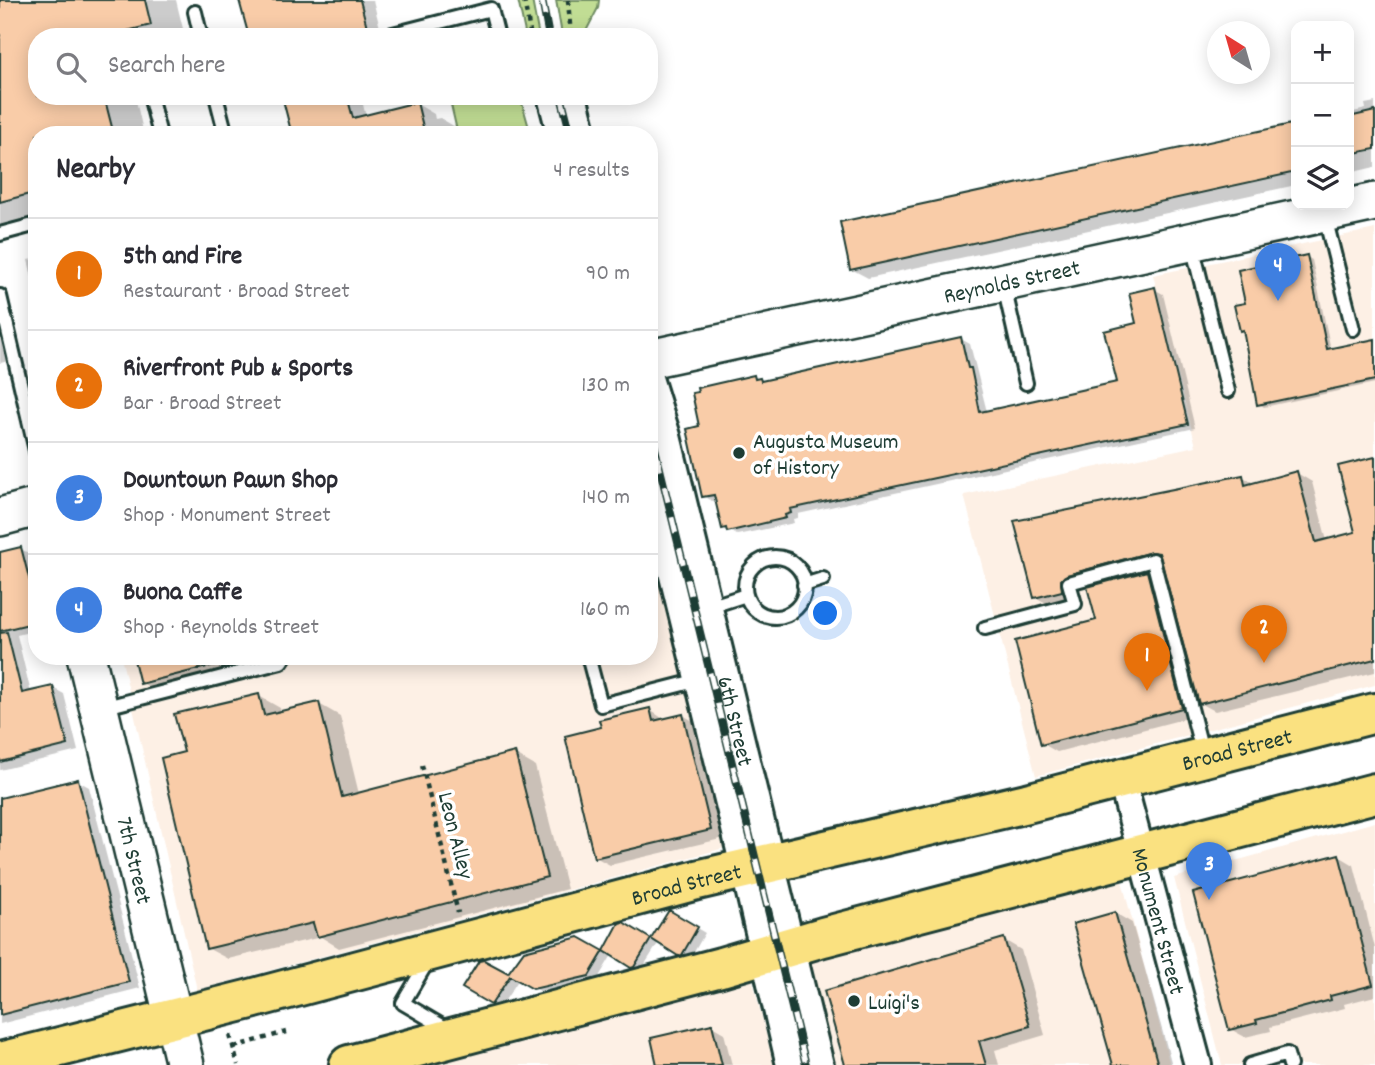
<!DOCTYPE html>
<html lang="en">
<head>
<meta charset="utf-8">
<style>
	:root { --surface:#fff; --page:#f7f7f7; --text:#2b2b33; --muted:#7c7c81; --line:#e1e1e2; --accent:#1f3d34 }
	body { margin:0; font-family:Dekko,sans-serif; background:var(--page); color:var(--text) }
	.controls { position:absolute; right:21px; top:21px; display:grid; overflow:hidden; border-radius:14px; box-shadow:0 4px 18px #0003 }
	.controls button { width:63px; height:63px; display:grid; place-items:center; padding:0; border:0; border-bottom:2px solid var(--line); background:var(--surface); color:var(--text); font:35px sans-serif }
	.compass { position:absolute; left:1207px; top:21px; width:63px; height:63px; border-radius:50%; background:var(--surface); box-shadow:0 4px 18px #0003; rotate:323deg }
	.you { position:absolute; left:826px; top:614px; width:24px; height:24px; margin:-18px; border:5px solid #fff; border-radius:50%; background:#1a73e8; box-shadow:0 0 0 10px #1a73e833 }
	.badge { display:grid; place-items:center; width:46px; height:46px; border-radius:50%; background:var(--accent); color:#fff; font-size:23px; font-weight:700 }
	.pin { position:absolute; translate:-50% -58px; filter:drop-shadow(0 2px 4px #0008) }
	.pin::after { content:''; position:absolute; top:37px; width:24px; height:21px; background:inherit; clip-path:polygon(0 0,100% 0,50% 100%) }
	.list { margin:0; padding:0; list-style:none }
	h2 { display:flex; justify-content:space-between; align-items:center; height:91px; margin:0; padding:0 28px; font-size:30px }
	h2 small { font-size:23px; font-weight:400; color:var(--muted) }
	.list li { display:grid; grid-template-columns:46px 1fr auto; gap:21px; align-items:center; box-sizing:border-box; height:112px; padding:0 28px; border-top:2px solid var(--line) }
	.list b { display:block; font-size:26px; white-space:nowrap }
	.list p { margin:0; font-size:23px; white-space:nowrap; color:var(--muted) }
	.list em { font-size:23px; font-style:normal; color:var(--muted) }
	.icon { flex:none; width:38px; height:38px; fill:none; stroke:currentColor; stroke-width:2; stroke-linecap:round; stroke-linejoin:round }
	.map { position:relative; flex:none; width:1375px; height:1065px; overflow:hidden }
	.search { position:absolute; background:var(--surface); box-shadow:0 4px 18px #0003; left:28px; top:28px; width:630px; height:77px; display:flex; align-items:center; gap:18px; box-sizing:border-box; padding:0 24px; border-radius:28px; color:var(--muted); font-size:26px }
	.panel { position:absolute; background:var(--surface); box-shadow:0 4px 18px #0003; left:28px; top:126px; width:630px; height:539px; border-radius:28px }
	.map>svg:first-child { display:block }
	.built { fill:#fdf0e5 }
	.green { fill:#c1dd94; stroke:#708d64; stroke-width:2 }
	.shadow { fill:#0003 }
	.building { fill:#f9cca8; stroke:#1f3d34; stroke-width:2 }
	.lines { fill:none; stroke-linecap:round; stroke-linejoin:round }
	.lane-casing { stroke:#1f3d34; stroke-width:18 }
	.street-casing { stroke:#1f3d34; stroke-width:32 }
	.secondary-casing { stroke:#1f3d34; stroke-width:42 }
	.primary-casing { stroke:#1f3d34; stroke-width:44 }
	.path { stroke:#1f3d34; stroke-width:4.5; stroke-dasharray:5 5; stroke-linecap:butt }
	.lane { stroke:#fff; stroke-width:12 }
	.street { stroke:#fff; stroke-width:26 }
	.secondary { stroke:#fff; stroke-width:37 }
	.primary { stroke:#fae180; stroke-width:38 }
	.rail-casing { stroke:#1f3d34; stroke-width:8 }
	.rail { stroke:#fff; stroke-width:5; stroke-dasharray:16; stroke-linecap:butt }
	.poi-dot { fill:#1f3d34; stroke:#fff; stroke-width:2.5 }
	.labels { text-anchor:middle; stroke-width:7; stroke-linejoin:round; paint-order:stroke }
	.street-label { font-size:23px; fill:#1f3d34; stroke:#fff }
	.poi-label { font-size:23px; fill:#1f3d34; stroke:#fff; text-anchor:start }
</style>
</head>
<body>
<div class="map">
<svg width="1375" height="1065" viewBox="0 0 1375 1065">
	<rect width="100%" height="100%" fill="#fff"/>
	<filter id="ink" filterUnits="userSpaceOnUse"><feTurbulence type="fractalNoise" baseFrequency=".0143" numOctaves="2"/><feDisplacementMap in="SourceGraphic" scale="14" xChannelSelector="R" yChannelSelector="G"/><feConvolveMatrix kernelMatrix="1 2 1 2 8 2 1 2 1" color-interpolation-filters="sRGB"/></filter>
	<g filter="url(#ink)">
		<path class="built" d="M1375,229V685L1036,776L964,495L1196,446L1153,275Z
			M649,541L728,847L197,990L121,656H649Z
			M1375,822V1065H1222L1174,878Z
			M1122,881L1170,1065H836L810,962Z
			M750,970L774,1065H404Z"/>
		<path class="green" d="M518,0H532L539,37H526Z
			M556,0H599L598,8L584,35H562Z
			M449,96H520L531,135H458Z"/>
		<path class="shadow" d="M0,0H176L185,37H37V96H135L144,135H37V222L0,231Z
			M248,0H373L382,36L250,37Z
			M284,96H361L366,117L417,104L434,114L435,119L440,118L457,128L459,135H294Z
			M1375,102V167L1349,173V113L1366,109L1365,104Z
			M1296,124V185L868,278L851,269L842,224Z
			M1307,257L1312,260L1331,350L1375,341V383L1264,407L1259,404L1245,332L1241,330L1247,304Z
			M37,258V299L28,260Z
			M1154,289L1163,294L1195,428L798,514V518L793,519L794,523L737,535L723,527L717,500L712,501L704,496L701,428L754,377L764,382L961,339L970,344L987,412L1119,384L1138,324Z
			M0,301L14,360L0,363Z
			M1375,459V672L1215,711L1200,703L1162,560L1082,582L1075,589L1076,599L1050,605L1035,597L1017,522L1242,476L1255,484L1297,473L1312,482L1327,541L1357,534Z
			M649,519L657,550L649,551Z
			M21,549L32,555L37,573V630L17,635L31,693L53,688L64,694L78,751L0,770V554Z
			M1146,573L1161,581L1195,716L1057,752L1043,744Z
			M135,656H287L158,692L142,683Z
			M259,696L280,708L281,713L319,704L340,716L359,794L514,754L535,766L567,889L339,948L321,937L228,959L207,948L186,753Z
			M650,710L665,720L683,715L698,724L725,838L610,865L595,857L603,728Z
			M78,781L89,787L140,988L0,1024V804Z
			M1339,856L1354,865L1375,948V996L1344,1004L1345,1008L1270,1027L1271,1031L1245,1037L1230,1029Z
			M670,912L705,933L690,959L659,942L640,972L612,955L597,980L543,993L519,979L500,1008L465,988L509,976L579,939L605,953L623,924L651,942Z
			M1115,913L1132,923L1172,1065H1115Z
			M1004,940L1021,950L1045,1035L995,1050L999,1065H847Z
			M712,1026L724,1033L732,1065H659Z"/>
		<path class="building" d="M0,0H145L151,25L103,37H37V96H104L114,135H37V192L0,202Z
			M239,0H360L367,27L354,30L355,37H249Z
			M282,96H347L353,118L417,102L425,135H292Z
			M1375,111V149L1349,154V117Z
			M1296,123V172L850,270L840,222Z
			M1307,255L1327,349L1375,339V380L1257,405L1243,330L1240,331L1234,305L1245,303L1238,270Z
			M1155,287L1188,424L790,509L791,513L785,515L786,518L727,532L726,528L722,529L714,495L702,497L687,429L699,426L692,393L698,392L697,388L754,375L755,379L760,378L761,381L961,337L968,368H971L980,412L1117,382L1104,331L1136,323L1129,293Z
			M1375,457V659L1199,704L1159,553L1151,552L1067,575L1061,580L1062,591L1034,598L1014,521L1243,475L1245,485L1297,471L1316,542L1355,532L1338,466Z
			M21,547L37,609V622L0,631V552Z
			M1147,571L1182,708L1041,745L1015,641L1096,620L1087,587Z
			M7,632L22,693L53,686L68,745L0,762V633Z
			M133,656H222L223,663L140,684Z
			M259,694L264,715L319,702L342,797L515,752L547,877L317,937L313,923L206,949L161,758L184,752L174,714Z
			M650,708L653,721L683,714L711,830L594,858L565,736L601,727L599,720Z
			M78,779L129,982L0,1015V798Z
			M1339,854L1373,985L1330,996L1331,1000L1256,1020L1257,1023L1229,1030L1193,893Z
			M669,910L698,927L682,955L678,956L651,939L634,967L631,968L604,951L589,976L533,989L510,976L491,1005L462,988L479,961L484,960L508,973L524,951L579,937L604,951L619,923L623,922L651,939Z
			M1115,912L1158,1065H1113L1073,924Z
			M1004,938L1030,1026L979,1041L986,1065H845L824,991Z
			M712,1024L722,1065H657L651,1038Z"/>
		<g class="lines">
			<defs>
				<path id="lane" d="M195,12L201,37
					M381,37L491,9L498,37
					M150,96L160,135
					M216,96L226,135
					M1325,217L1353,329
					M0,234L37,224
					M1192,245L1228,391
					M1004,286L1026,383
					M0,296L37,455
					M745 587a30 30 0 1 1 60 0a30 30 0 1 1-60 0Z
					M649,569L670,564
					M804,585L823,579
					M709,607L746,595
					M985,628L1075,604L1069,583L1153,560L1203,755
					M588,656L601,705L699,680
					M102,708L281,662L285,656
					M429,959L403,1003L449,1030
					M1250,1065L1287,1054L1290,1065"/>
				<g id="street">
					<path d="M551,96L561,135"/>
					<path d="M573,96L583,135"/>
					<path id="s1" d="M649,378L667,436L820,1065"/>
					<path d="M649,478L732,816L790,1065"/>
					<path id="s2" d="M1121,777L1198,1065"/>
				</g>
				<g id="secondary">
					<path id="s3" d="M649,359L1375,202"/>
					<path d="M0,517L37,507"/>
					<path id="s4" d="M86,656L185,1065"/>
				</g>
				<g id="primary">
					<path id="s5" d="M0,1062L247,1000L697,880L1027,803L1375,713"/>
					<path d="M349,1065L721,967L823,937L1375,793"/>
				</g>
			</defs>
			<use href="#lane" class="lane-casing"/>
			<use href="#street" class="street-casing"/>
			<use href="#secondary" class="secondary-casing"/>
			<use href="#primary" class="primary-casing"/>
			<path class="path" d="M524,0L531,37
				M568,0L571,37
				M422,765L458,913
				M230,1035L238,1065
				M234,1047L286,1032"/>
			<use href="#lane" class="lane"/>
			<use href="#street" class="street"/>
			<use href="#secondary" class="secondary"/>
			<use href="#primary" class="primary"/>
			<defs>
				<path id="rail" d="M542,0L549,37
					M561,96L571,135
					M649,424L806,1065"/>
			</defs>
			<use href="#rail" class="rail-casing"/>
			<use href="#rail" class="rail"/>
		</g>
	</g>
	<g class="poi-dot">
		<circle cx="739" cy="453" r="7"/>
		<circle cx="854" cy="1001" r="7"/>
	</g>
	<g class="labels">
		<g class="street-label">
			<text dy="8" stroke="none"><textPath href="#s3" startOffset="371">Reynolds Street</textPath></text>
			<text dy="8" stroke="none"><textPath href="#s1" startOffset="354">6th Street</textPath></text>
			<text dy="8" stroke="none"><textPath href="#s5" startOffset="1276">Broad Street</textPath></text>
			<text transform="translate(457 835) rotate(76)" y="8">Leon Alley</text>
			<text dy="8" stroke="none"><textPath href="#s4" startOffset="210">7th Street</textPath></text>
			<text dy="8" stroke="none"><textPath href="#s5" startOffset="709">Broad Street</textPath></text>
			<text dy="8" stroke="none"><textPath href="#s2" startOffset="149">Monument Street</textPath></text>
		</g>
		<g class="poi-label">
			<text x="753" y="448">Augusta Museum<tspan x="753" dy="26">of History</tspan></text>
			<text x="868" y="1009">Luigi's</text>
		</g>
	</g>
</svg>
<div class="controls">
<button>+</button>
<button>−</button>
<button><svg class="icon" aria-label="layers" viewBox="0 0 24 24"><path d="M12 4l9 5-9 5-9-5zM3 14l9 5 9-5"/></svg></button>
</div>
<svg class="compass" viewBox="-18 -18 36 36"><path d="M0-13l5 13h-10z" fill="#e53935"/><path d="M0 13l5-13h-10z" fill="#7c7c81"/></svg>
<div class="you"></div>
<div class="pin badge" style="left:1147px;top:691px;background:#e8710a">1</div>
<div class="pin badge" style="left:1264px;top:663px;background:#e8710a">2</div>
<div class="pin badge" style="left:1209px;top:900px;background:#3f7fe0">3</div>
<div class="pin badge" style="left:1278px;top:301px;background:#3f7fe0">4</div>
<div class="search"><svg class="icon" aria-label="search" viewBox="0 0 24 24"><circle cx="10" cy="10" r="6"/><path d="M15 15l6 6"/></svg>Search here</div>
<section class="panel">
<h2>Nearby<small>4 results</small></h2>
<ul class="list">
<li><span class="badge" style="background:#e8710a">1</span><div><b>5th and Fire</b><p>Restaurant · Broad Street</p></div><em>90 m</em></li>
<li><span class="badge" style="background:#e8710a">2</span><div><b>Riverfront Pub &amp; Sports</b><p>Bar · Broad Street</p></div><em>130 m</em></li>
<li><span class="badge" style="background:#3f7fe0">3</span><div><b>Downtown Pawn Shop</b><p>Shop · Monument Street</p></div><em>140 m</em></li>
<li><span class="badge" style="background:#3f7fe0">4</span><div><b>Buona Caffe</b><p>Shop · Reynolds Street</p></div><em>160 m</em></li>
</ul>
</section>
</div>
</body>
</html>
